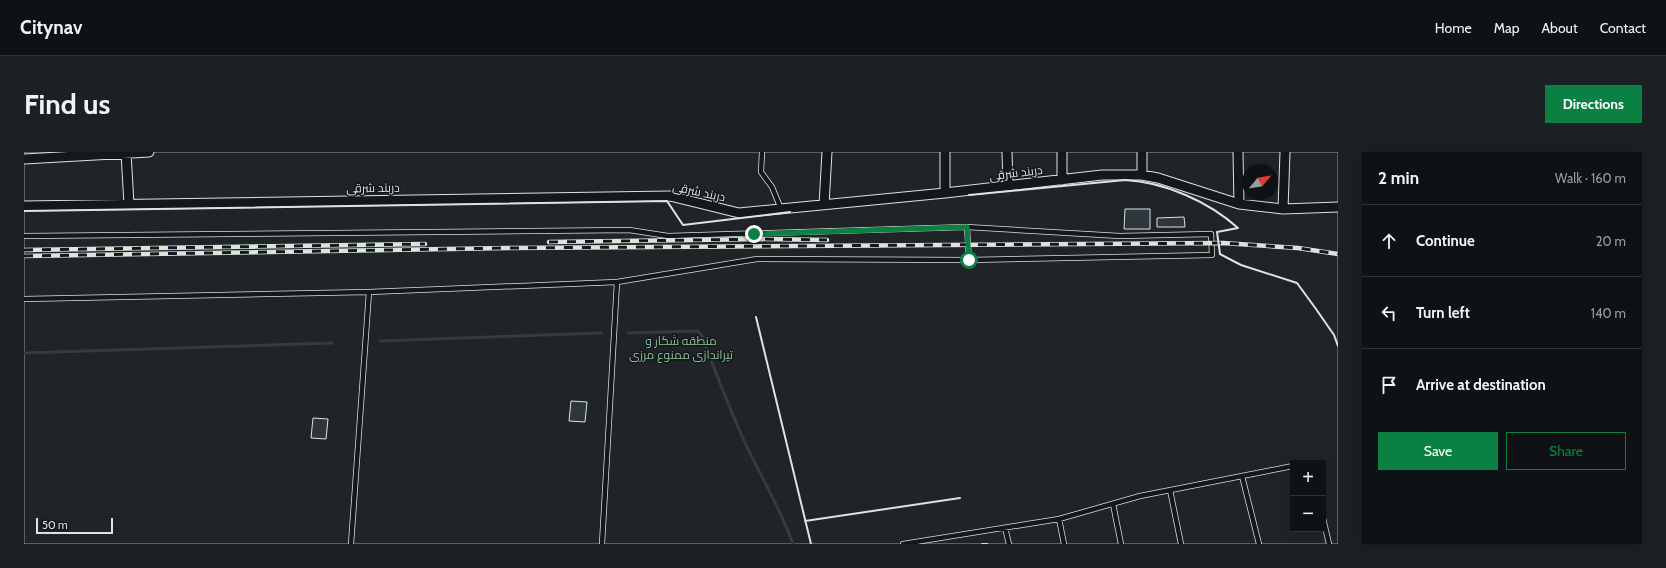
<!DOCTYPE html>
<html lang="en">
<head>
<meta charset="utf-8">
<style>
	:root { --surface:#0f1215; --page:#1d2022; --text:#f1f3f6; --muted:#9b9ea0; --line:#2f3234; --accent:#0b8043 }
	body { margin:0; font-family:Cabin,Cairo,sans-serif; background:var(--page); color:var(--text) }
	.controls { position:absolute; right:12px; bottom:12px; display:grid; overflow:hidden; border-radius:0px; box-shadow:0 2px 10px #0003 }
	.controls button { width:36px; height:36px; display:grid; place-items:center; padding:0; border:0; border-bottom:1px solid var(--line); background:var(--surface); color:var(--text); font:20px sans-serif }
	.compass { position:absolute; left:1218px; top:12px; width:36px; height:36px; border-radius:50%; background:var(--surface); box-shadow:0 2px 10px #0003; rotate:60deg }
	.scale { position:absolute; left:12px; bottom:10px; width:77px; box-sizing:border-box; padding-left:4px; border:2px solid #d8e6dc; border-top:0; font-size:11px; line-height:14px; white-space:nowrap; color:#d8e6dc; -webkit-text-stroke:3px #14181c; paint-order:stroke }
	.stop { position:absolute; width:12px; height:12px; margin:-9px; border:3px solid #0b8043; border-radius:50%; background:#fff }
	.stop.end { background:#0b8043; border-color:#fff; box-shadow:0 1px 4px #0008 }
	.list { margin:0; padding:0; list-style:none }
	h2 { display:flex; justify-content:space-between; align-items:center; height:52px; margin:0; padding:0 16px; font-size:17px }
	h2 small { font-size:13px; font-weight:400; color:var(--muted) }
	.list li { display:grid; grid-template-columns:26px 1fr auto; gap:12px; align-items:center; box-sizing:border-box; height:72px; padding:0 16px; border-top:1px solid var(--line) }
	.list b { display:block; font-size:15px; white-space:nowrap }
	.list em { font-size:13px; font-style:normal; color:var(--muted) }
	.actions { display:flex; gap:8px; padding:12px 16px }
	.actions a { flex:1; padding:9px 0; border:1px solid var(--accent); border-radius:0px; text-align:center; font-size:14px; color:var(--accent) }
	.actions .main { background:var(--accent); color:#fff }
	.icon { flex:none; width:22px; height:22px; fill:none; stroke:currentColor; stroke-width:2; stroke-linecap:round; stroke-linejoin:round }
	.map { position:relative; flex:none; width:1314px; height:392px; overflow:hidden; border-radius:0px }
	header { display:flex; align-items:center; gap:24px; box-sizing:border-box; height:56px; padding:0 20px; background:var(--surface); border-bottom:1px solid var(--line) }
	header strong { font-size:19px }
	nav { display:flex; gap:22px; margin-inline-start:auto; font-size:14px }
	.intro { display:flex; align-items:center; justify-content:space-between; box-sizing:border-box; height:96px; padding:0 24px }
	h1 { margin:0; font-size:28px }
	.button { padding:10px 18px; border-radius:0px; background:var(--accent); color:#fff; font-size:14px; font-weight:700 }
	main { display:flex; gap:24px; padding:0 24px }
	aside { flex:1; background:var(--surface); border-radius:0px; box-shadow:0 2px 10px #0003 }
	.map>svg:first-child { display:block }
	.green { fill:#202428; stroke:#939e99; fill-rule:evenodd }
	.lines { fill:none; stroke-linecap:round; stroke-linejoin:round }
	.stream { stroke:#363b3e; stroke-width:3 }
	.building { fill:#2c363c; stroke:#d8e6dc }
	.lane-casing { stroke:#d8e6dc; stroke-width:6 }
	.street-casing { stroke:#d8e6dc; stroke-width:11 }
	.lane { stroke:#14181c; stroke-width:4.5 }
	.street { stroke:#14181c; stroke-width:9 }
	.rail-casing { stroke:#d8e6dc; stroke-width:4.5 }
	.rail { stroke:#14181c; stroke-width:3; stroke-dasharray:9; stroke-linecap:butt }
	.wall { stroke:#d8e6dc; stroke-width:2 }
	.route { stroke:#0b8043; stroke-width:5 }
	.labels { text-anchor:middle; stroke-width:3; stroke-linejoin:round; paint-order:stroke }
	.street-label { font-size:12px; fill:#d8e6dc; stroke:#14181c }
	.park-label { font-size:12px; fill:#8ac095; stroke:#14181c }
</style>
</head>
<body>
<header>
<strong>Citynav</strong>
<nav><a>Home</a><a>Map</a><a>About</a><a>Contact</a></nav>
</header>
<div class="intro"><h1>Find us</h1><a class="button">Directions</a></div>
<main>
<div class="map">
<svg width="1314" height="392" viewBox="0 0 1314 392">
	<rect width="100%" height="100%" fill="#14181c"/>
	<path class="green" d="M0,0H1314V392H0ZM1224,18H1248V42H1224ZM1269,311H1299V377H1269Z"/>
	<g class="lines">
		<path class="stream" d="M604,181L674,179L678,184C692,221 706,259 723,295C739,328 757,358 769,392
			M356,189L577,181
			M0,201L308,191"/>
	</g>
	<path class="building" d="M1101,57H1126V77H1100Z
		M1160,65L1161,75H1133V66Z
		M547,249L563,250L561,270L545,269Z
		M289,266L304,267L302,287L287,286Z"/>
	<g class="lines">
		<defs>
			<path id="lane" d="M738,0L737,20L748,35L757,57
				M943,75L945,108
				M0,84L605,78L644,84L943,75L1096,84L1187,82L1188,103L945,108L733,107L593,130
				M345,140L593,130L578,392
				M0,147L345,140L327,392
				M1283,311H1287
				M1218,324L1235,392
				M1146,338L1157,392
				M1089,352L1097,392
				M1299,366L1305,392
				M1035,367L1040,392
				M981,376L985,392
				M879,392L1035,367L1116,344L1269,314"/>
			<path id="street" d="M921,0V41
				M983,0L984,34
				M1038,0V28
				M1118,0V23
				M1214,0L1215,52
				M102,1L105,52
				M0,7L125,0
				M800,53L803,0
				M0,54L646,44L715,61L921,41L1078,23H1118L1134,26L1215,52L1259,57L1314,55
				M1259,57L1261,0"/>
		</defs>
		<use href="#lane" class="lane-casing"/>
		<use href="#street" class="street-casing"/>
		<use href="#lane" class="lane"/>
		<use href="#street" class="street"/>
		<defs>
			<path id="rail" d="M525,90L741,87L803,88
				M0,98L401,92
				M0,104L484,96L1199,91L1274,96L1314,102"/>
		</defs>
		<use href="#rail" class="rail-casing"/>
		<use href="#rail" class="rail"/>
		<path class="wall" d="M945,43L1101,28C1141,30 1185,50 1214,76L1193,80L1196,102L1217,113L1273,131L1292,157L1310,183L1314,194
			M0,59L643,49L659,73L766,60
			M732,165L787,392
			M781,369L936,346
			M958,392H963"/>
	</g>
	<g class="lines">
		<path class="route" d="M730,82L943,75L945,108"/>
	</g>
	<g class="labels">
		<g class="street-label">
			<text transform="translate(992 21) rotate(-7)" y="4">دربند شرقی</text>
			<text transform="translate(349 36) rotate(-1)" y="4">دربند شرقی</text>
			<text transform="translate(675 40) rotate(12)" y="4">دربند شرقی</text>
		</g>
		<g class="park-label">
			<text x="657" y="193">منطقه شکار و<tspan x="657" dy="14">تیراندازی ممنوع مرزی</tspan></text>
		</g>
	</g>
</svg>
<div class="controls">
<button>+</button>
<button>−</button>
</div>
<svg class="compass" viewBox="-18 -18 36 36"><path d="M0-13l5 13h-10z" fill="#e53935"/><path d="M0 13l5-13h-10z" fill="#9b9ea0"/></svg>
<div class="scale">50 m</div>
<div class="stop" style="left:945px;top:108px"></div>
<div class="stop end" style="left:730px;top:82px"></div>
</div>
<aside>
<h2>2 min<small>Walk · 160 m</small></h2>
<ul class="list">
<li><svg class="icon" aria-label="ahead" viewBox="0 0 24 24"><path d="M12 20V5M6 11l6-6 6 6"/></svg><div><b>Continue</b></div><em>20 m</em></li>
<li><svg class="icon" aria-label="left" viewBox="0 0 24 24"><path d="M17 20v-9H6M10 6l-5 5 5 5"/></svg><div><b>Turn left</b></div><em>140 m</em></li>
<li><svg class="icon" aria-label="arrive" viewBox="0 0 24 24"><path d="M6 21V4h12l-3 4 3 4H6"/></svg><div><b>Arrive at destination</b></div></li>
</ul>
<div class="actions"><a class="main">Save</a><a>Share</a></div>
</aside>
</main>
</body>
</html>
